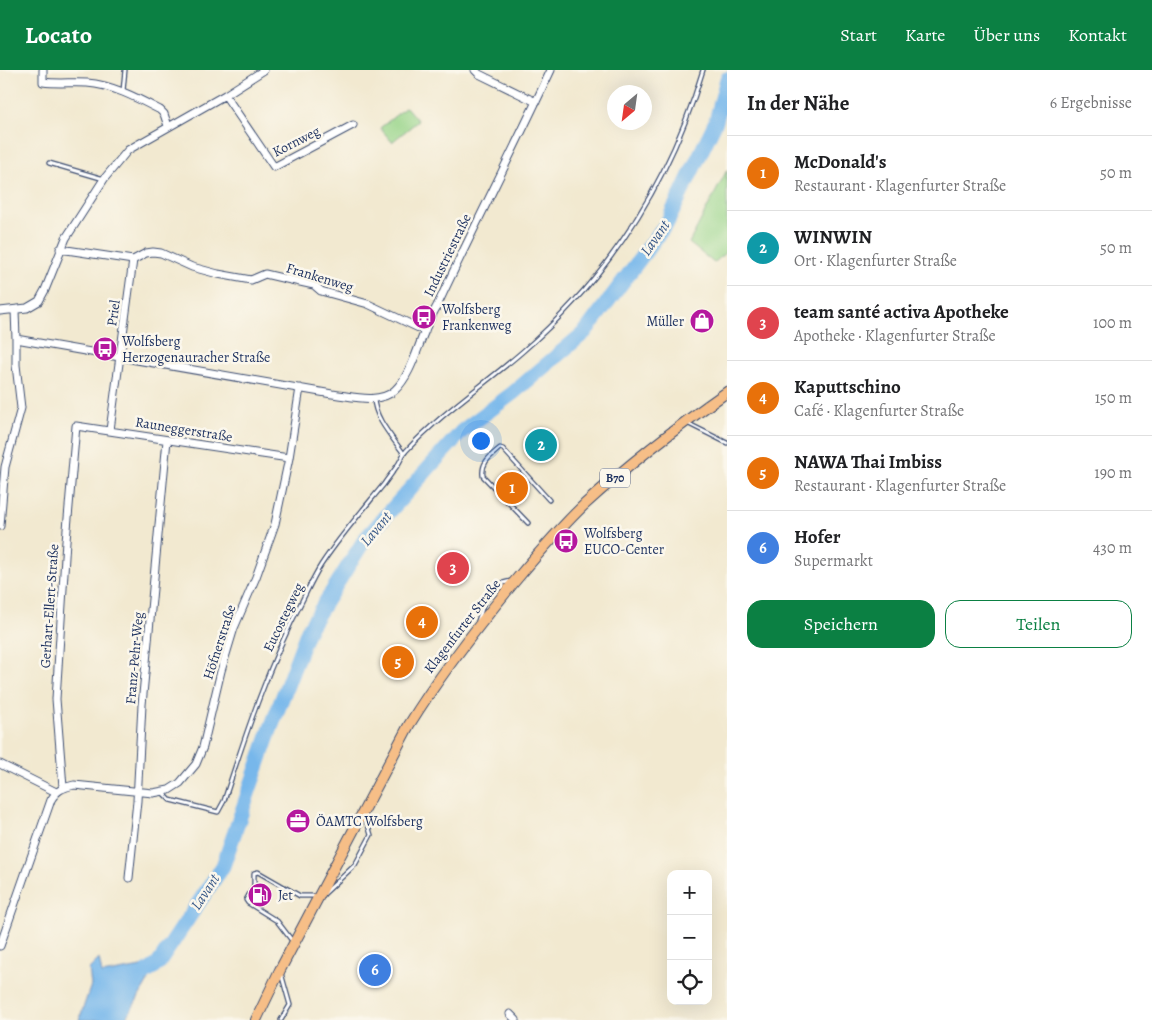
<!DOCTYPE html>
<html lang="de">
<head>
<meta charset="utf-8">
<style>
	:root { --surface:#fff; --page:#f2f2f2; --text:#202124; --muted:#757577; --line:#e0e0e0; --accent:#0b8043 }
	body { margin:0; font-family:Alegreya,serif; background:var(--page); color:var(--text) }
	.controls { position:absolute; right:15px; bottom:15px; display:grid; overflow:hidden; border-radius:10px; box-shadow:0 5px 20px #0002 }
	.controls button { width:45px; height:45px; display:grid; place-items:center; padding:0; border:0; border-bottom:1px solid var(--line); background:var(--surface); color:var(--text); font:25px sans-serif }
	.compass { position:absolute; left:607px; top:15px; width:45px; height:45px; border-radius:50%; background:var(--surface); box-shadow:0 5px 20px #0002; rotate:209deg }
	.you { position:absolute; left:480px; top:370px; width:18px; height:18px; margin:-12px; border:4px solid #fff; border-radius:50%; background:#1a73e8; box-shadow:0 0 0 8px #1a73e833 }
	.badge { display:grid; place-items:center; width:32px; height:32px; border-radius:50%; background:var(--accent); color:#fff; font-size:16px; font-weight:700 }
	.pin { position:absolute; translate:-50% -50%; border:2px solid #fff; box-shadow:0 1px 5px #0006 }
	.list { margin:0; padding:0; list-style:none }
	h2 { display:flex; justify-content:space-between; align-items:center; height:65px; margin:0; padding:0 20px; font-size:21px }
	h2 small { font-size:16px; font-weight:400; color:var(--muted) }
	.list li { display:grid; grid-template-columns:32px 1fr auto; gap:15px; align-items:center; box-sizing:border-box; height:75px; padding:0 20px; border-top:1px solid var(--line) }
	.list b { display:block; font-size:19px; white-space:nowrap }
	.list p { margin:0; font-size:16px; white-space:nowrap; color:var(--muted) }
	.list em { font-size:16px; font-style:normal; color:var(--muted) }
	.actions { display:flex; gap:10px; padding:15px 20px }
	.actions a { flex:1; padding:11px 0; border:1px solid var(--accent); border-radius:15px; text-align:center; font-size:18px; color:var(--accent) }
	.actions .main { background:var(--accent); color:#fff }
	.icon { flex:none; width:28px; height:28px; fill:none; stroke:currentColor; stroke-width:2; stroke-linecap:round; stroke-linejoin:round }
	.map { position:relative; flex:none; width:727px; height:950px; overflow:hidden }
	header { display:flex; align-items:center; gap:30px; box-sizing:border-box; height:70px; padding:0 25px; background:var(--accent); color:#fff }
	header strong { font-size:24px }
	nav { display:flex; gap:28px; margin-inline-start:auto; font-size:18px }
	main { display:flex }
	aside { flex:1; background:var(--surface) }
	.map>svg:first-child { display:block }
	.green { fill:#98d489; stroke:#5a8274 }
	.water { fill:#77b7eb; stroke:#4973a4 }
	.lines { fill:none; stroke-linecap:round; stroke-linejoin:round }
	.river { stroke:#77b7eb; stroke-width:15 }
	.lane-casing { stroke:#3b4b6f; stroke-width:5.5 }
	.street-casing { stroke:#3b4b6f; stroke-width:9 }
	.primary-casing { stroke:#3b4b6f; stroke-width:12 }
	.lane { stroke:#fff; stroke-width:3 }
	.street { stroke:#fff; stroke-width:7 }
	.primary { stroke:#f6be87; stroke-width:10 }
	.labels { text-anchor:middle; stroke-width:5; stroke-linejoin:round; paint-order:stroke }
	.shield { fill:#fbf7ec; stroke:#5e6b89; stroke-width:1 }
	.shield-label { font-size:12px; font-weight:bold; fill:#1b2f5e }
	.street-label { font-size:14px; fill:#1b2f5e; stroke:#fbf7ec }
	.poi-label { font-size:14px; fill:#1b2f5e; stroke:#fbf7ec; text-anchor:start }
	.water-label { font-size:15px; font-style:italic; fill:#375888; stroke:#fbf7ec }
</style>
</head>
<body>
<header>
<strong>Locato</strong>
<nav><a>Start</a><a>Karte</a><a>Über uns</a><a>Kontakt</a></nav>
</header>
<main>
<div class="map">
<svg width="727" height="950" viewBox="0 0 727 950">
	<rect width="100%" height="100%" fill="#fbf7ec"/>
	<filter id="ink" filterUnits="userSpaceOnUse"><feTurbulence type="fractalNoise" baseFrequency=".02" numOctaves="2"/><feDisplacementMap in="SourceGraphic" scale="10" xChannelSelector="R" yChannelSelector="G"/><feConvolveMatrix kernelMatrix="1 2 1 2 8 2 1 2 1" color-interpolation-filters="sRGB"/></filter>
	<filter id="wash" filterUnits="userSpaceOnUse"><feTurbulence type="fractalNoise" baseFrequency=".0096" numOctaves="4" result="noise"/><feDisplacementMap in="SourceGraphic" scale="20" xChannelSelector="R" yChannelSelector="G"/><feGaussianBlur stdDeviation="1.12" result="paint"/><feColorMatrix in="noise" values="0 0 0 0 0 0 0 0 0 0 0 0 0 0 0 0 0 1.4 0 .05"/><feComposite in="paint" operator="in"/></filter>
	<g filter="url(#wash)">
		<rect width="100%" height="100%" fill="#f2e9d0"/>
		<path class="green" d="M406,37L418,51L392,72L380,58Z
			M727,100V181L714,193L689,173Z"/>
		<path class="water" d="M99,889L102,904L158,894L127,947L122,950H79L91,915L89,899Z"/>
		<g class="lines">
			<path class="river" d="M143,905L158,894L223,796L269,663L308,560L365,469L462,361L513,323L585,262L667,153L716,51L727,9"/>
		</g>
	</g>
	<g filter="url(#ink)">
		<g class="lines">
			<defs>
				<path id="lane" d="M123,21L125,0
					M49,93L104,109
					M374,328C374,348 393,368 404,384
					M687,353L727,373
					M528,453L483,406C481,392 491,386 500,378L503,379L549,430
					M478,551L484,532L499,514L511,511
					M162,722L170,730L218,742L224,731C246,663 269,594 302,531C308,519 314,506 321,495C340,466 362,441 384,414C388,408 393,402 397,396C401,391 402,385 406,381C441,343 484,315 522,282C610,206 670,111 703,0
					M324,824L355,795L371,765L365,745
					M293,872L277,851L248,833L246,830L254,816V803L258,802L300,826H316
					M281,903L290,935L281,950"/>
				<path id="street" d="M43,0V12C58,14 72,12 87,13C113,15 137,28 160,40L164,44L168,56
					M475,0L479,4L536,32
					M225,25L274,97L353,55
					M60,179L133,190L146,183L153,182L161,183L192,197L218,204L251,210L265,204L282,208L314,215L321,221L368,234L425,261
					M15,240L16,269L332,324C351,326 379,335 395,320C410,306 416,282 424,263C427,254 432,245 437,236C474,157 514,79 551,0
					M0,241L27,238L39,231L45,220L66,168L104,109L128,80L225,25L264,0
					M110,360L133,190
					M0,456L5,397L21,338L16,295V269
					M0,694L56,722
					M63,717L56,629L66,471L76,356L289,388
					M129,808L137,731L142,635L167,370
					M0,876L51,730C57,720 62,718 74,715L153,723L169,720L180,713L196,694L203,677L221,601L234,558L256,507L275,454L289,388L300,318
					M510,944L516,950"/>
				<path id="primary" d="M256,950L280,900L409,655C440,604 477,557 515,511C537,485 559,459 584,435C629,394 677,357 727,322"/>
			</defs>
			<use href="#lane" class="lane-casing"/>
			<use href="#street" class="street-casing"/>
			<use href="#primary" class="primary-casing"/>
			<use href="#lane" class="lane"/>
			<use href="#street" class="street"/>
			<use href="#primary" class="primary"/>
		</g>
	</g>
	<defs>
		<symbol id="bus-disc" viewBox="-11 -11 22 22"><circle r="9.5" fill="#b5179e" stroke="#fbf7ec"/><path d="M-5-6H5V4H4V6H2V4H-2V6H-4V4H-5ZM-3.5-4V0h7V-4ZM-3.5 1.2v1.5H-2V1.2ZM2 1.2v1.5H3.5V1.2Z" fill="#fff"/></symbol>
		<symbol id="shop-disc" viewBox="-11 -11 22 22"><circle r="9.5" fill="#b5179e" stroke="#fbf7ec"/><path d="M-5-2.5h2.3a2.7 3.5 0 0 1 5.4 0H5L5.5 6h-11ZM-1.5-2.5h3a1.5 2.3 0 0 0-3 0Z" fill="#fff"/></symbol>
		<symbol id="office-disc" viewBox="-11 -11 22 22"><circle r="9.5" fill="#b5179e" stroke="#fbf7ec"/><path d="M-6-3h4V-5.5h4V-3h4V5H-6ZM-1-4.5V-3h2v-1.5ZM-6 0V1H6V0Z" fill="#fff"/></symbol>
		<symbol id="fuel-disc" viewBox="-11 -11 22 22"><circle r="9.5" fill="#b5179e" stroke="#fbf7ec"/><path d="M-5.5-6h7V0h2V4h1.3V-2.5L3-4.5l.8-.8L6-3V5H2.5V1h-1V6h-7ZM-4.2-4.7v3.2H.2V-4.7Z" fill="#fff"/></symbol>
	</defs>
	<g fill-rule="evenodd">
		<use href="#bus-disc" x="410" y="233" width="28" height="28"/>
		<use href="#shop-disc" x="688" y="237" width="28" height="28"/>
		<use href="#bus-disc" x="91" y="265" width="28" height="28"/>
		<use href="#bus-disc" x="552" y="457" width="28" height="28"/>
		<use href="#office-disc" x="284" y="737" width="28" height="28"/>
		<use href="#fuel-disc" x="246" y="811" width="28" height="28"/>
	</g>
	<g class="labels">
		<rect class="shield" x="600" y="398.5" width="30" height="19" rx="4"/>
		<g class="shield-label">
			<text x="615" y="412">B70</text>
		</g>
		<g class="street-label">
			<text transform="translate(296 71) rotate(-27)" y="5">Kornweg</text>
			<text transform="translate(447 185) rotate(-64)" y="5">Industriestraße</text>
			<text transform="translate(320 207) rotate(17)" y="5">Frankenweg</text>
			<text transform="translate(113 243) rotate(-82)" y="5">Priel</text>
			<text transform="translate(184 359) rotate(9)" y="5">Rauneggerstraße</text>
			<text transform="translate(49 536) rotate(-86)" y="5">Gerhart-Ellert-Straße</text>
			<text transform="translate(283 547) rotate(-64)" y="5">Eucostegweg</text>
			<text transform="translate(462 556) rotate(-52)" y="5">Klagenfurter Straße</text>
			<text transform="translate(219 572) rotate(-72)" y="5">Höfnerstraße</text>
			<text transform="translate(134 588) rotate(-85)" y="5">Franz-Pehr-Weg</text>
		</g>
		<g class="poi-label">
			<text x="442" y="244">Wolfsberg<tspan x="442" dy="16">Frankenweg</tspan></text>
			<text x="684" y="256" text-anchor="end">Müller</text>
			<text x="122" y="276">Wolfsberg<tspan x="122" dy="16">Herzogenauracher Straße</tspan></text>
			<text x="584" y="468">Wolfsberg<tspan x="584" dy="16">EUCO-Center</tspan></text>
			<text x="316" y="756">ÖAMTC Wolfsberg</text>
			<text x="278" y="830">Jet</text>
		</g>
		<g class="water-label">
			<text transform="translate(655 168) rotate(-55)" y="5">Lavant</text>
			<text transform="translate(376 459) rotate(-50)" y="5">Lavant</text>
			<text transform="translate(205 822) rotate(-57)" y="5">Lavant</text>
		</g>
	</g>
</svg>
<div class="controls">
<button>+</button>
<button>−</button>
<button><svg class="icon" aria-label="locate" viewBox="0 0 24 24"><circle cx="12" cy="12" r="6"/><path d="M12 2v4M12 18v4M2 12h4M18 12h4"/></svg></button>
</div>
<svg class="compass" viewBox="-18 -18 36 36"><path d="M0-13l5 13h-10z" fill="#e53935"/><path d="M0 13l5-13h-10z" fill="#757577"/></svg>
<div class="you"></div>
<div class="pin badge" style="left:512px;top:418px;background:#e8710a">1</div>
<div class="pin badge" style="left:541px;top:375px;background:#0f9aa8">2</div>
<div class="pin badge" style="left:453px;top:498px;background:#e0444e">3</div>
<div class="pin badge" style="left:422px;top:552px;background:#e8710a">4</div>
<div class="pin badge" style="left:398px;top:592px;background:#e8710a">5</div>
<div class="pin badge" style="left:375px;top:900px;background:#3f7fe0">6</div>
</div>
<aside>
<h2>In der Nähe<small>6 Ergebnisse</small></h2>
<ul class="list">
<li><span class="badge" style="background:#e8710a">1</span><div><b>McDonald's</b><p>Restaurant · Klagenfurter Straße</p></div><em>50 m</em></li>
<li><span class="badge" style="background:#0f9aa8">2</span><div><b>WINWIN</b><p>Ort · Klagenfurter Straße</p></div><em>50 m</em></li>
<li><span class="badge" style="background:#e0444e">3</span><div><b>team santé activa Apotheke</b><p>Apotheke · Klagenfurter Straße</p></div><em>100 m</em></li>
<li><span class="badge" style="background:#e8710a">4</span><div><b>Kaputtschino</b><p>Café · Klagenfurter Straße</p></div><em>150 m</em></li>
<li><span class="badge" style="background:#e8710a">5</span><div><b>NAWA Thai Imbiss</b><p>Restaurant · Klagenfurter Straße</p></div><em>190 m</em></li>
<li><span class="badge" style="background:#3f7fe0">6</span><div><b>Hofer</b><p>Supermarkt</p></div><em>430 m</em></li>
</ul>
<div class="actions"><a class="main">Speichern</a><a>Teilen</a></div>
</aside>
</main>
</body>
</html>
